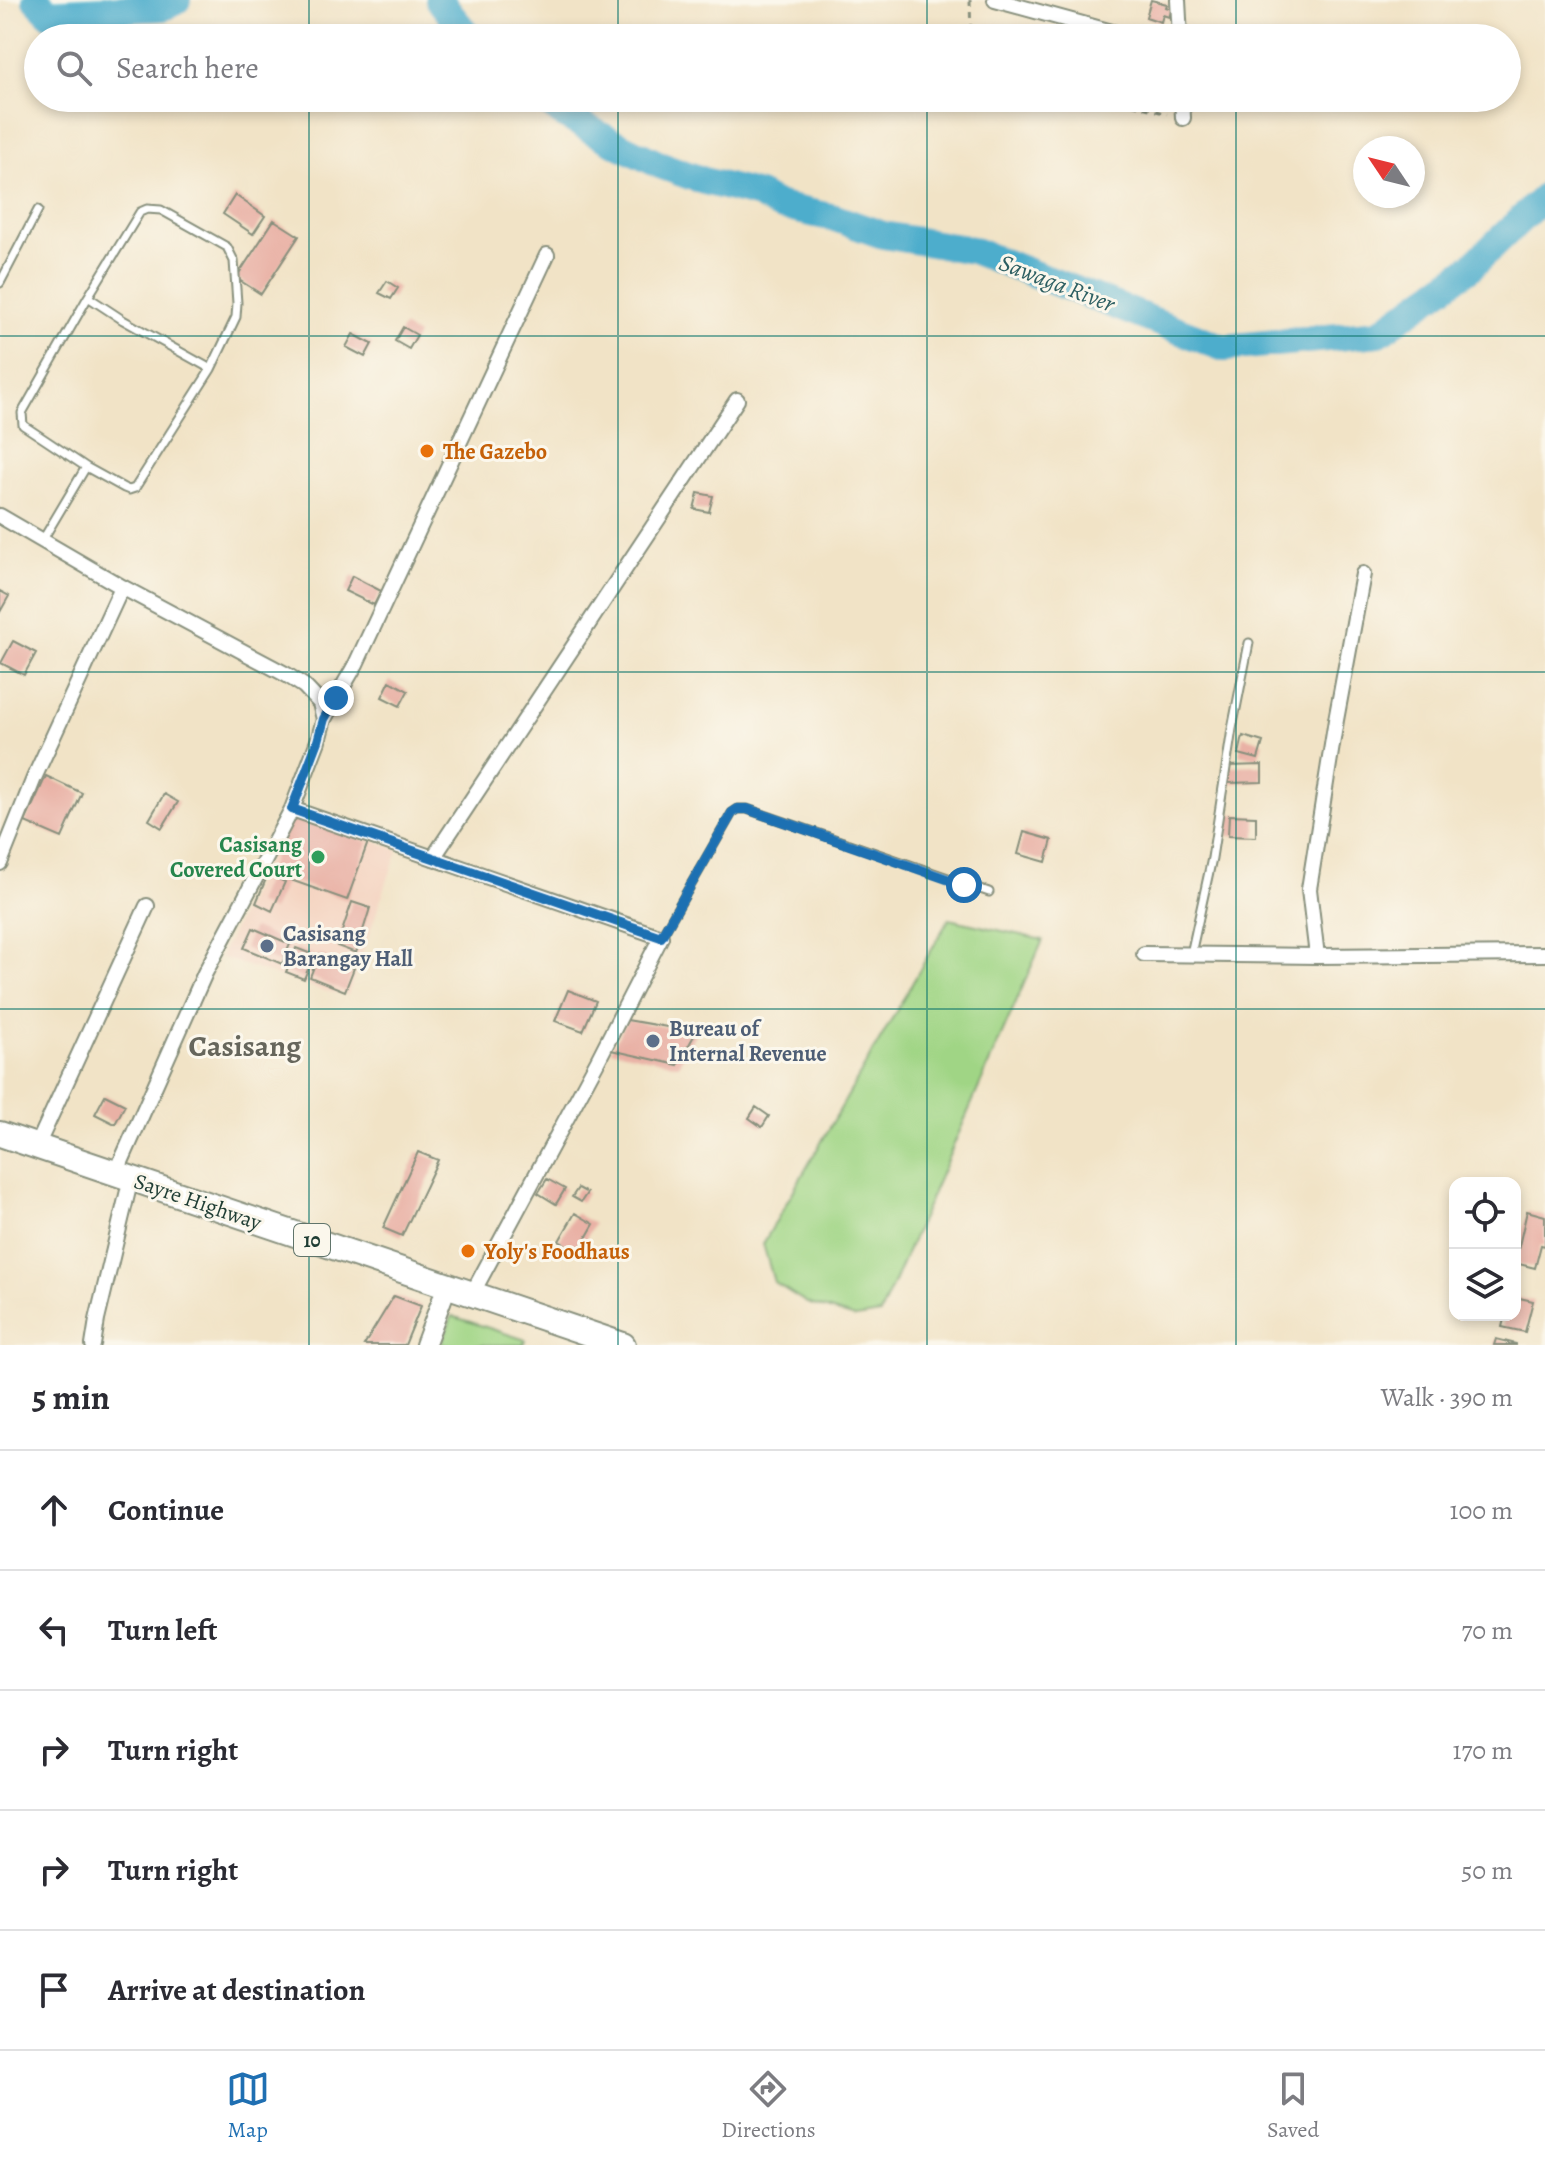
<!DOCTYPE html>
<html lang="en">
<head>
<meta charset="utf-8">
<style>
	:root { --surface:#fff; --page:#f2f2f3; --text:#2b2b33; --muted:#7c7c81; --line:#e1e1e2; --accent:#1f6fb2 }
	body { margin:0; font-family:Alegreya,serif; background:var(--page); color:var(--text) }
	.controls { position:absolute; right:24px; bottom:24px; display:grid; overflow:hidden; border-radius:16px; box-shadow:0 4px 12px #0003 }
	.controls button { width:72px; height:72px; display:grid; place-items:center; padding:0; border:0; border-bottom:2px solid var(--line); background:var(--surface); color:var(--text); font:40px sans-serif }
	.compass { position:absolute; left:1353px; top:136px; width:72px; height:72px; border-radius:50%; background:var(--surface); box-shadow:0 4px 12px #0003; rotate:305deg }
	.stop { position:absolute; width:24px; height:24px; margin:-18px; border:6px solid #1f6fb2; border-radius:50%; background:#fff }
	.stop.end { background:#1f6fb2; border-color:#fff; box-shadow:0 2px 8px #0008 }
	.list { margin:0; padding:0; list-style:none }
	h2 { display:flex; justify-content:space-between; align-items:center; height:104px; margin:0; padding:0 32px; font-size:34px }
	h2 small { font-size:26px; font-weight:400; color:var(--muted) }
	.list li { display:grid; grid-template-columns:52px 1fr auto; gap:24px; align-items:center; box-sizing:border-box; height:120px; padding:0 32px; border-top:2px solid var(--line) }
	.list b { display:block; font-size:30px; white-space:nowrap }
	.list em { font-size:26px; font-style:normal; color:var(--muted) }
	.icon { flex:none; width:44px; height:44px; fill:none; stroke:currentColor; stroke-width:2; stroke-linecap:round; stroke-linejoin:round }
	.map { position:relative; flex:none; width:1545px; height:1345px; overflow:hidden }
	.search { position:absolute; background:var(--surface); box-shadow:0 4px 12px #0003; left:24px; right:24px; top:24px; height:88px; display:flex; align-items:center; gap:20px; box-sizing:border-box; padding:0 28px; border-radius:44px; color:var(--muted); font-size:30px }
	.sheet { height:704px; background:var(--surface) }
	nav { display:flex; justify-content:space-around; align-items:center; box-sizing:border-box; height:112px; border-top:2px solid var(--line); background:var(--surface); font-size:22px; color:var(--muted) }
	nav a { display:grid; justify-items:center; gap:4px }
	nav .on { color:var(--accent) }
	.map>svg:first-child { display:block }
	.built { fill:#f4d3c0 }
	.green { fill:#a0d585; stroke:#60895c; stroke-width:2 }
	.lines { fill:none; stroke-linecap:round; stroke-linejoin:round }
	.river { stroke:#4dadcc; stroke-width:28 }
	.building { fill:#e9b1a5 }
	.service-casing { stroke:#88907d; stroke-width:11 }
	.minor-casing { stroke:#88907d; stroke-width:18 }
	.tertiary-casing { stroke:#88907d; stroke-width:22 }
	.trunk-casing { stroke:#88907d; stroke-width:28 }
	.path { stroke:#88907d; stroke-width:3; stroke-dasharray:6 6; stroke-linecap:butt }
	.service { stroke:#fff; stroke-width:7 }
	.minor { stroke:#fff; stroke-width:14 }
	.tertiary { stroke:#fff; stroke-width:18 }
	.trunk { stroke:#fff; stroke-width:24 }
	.route { stroke:#1f6fb2; stroke-width:10 }
	.grid { fill:none; stroke:#0f766e; stroke-width:2; stroke-opacity:0.55 }
	.food-dot { fill:#e8710a; stroke:#fbf7ec; stroke-width:3 }
	.leisure-dot { fill:#2e9e5b; stroke:#fbf7ec; stroke-width:3 }
	.service-dot { fill:#5c6f8a; stroke:#fbf7ec; stroke-width:3 }
	.labels { text-anchor:middle; stroke-width:6; stroke-linejoin:round; paint-order:stroke }
	.shield { fill:#fbf7ec; stroke:#61756b; stroke-width:2 }
	.shield-label { font-size:20px; font-weight:bold; fill:#1f3d34 }
	.food-label { font-size:22px; font-weight:bold; fill:#c56008; stroke:#fbf7ec; text-anchor:start }
	.leisure-label { font-size:22px; font-weight:bold; fill:#27864d; stroke:#fbf7ec; text-anchor:end }
	.service-label { font-size:22px; font-weight:bold; fill:#4e5e75; stroke:#fbf7ec; text-anchor:start }
	.street-label { font-size:22px; fill:#1f3d34; stroke:#fbf7ec }
	.water-label { font-size:24px; font-style:italic; fill:#2d5f62; stroke:#fbf7ec }
	.district-label { font-size:30px; font-weight:bold; fill:#66665c; stroke:#fbf7ec }
</style>
</head>
<body>
<div class="map">
<svg width="1545" height="1345" viewBox="0 0 1545 1345">
	<rect width="100%" height="100%" fill="#fbf7ec"/>
	<filter id="ink" filterUnits="userSpaceOnUse"><feTurbulence type="fractalNoise" baseFrequency=".0125" numOctaves="2"/><feDisplacementMap in="SourceGraphic" scale="16" xChannelSelector="R" yChannelSelector="G"/><feConvolveMatrix kernelMatrix="1 2 1 2 8 2 1 2 1" color-interpolation-filters="sRGB"/></filter>
	<filter id="wash" filterUnits="userSpaceOnUse"><feTurbulence type="fractalNoise" baseFrequency=".006" numOctaves="4" result="noise"/><feDisplacementMap in="SourceGraphic" scale="32" xChannelSelector="R" yChannelSelector="G"/><feGaussianBlur stdDeviation="1.8" result="paint"/><feColorMatrix in="noise" values="0 0 0 0 0 0 0 0 0 0 0 0 0 0 0 0 0 1.4 0 .05"/><feComposite in="paint" operator="in"/></filter>
	<g filter="url(#wash)">
		<rect width="100%" height="100%" fill="#f1e3c6"/>
		<path class="built" d="M292,809L398,850L348,995L323,991L220,957Z"/>
		<path class="green" d="M949,919L1043,940L880,1314L855,1318L807,1303L774,1282L763,1244Z
			M452,1316L526,1340L523,1345H441Z"/>
		<g class="lines">
			<path class="river" d="M36,0L49,13L164,7L177,0
				M439,0L470,38
				M542,98L561,113L609,140L660,165L704,181L759,195L779,206L835,218L883,235L972,250L1224,348L1379,333L1471,267L1545,196"/>
		</g>
		<g id="blocks">
			<path class="building" d="M1151,0L1167,4L1166,7L1172,9L1169,17L1163,15L1161,22L1146,17Z
				M235,195L265,216L253,234L223,214Z
				M274,220L299,236L261,294L236,278Z
				M387,281L398,288L391,299L379,293Z
				M403,327L417,335L409,349L395,341Z
				M353,334L372,344L365,357L346,347Z
				M698,493L713,496L709,512L694,509Z
				M352,576L381,591L374,605L345,591Z
				M0,591L9,596L0,612Z
				M13,641L36,653L24,675L1,663Z
				M390,681L408,691L400,706L382,697Z
				M1243,736L1263,742L1258,759L1239,754Z
				M1262,765V782L1229,783L1228,766Z
				M46,776L82,793L62,838L25,822Z
				M164,794L178,802L162,828L149,820Z
				M289,814L368,842L347,900L268,872Z
				M1229,815L1256,816V837L1228,836Z
				M1024,832L1052,840L1046,862L1018,854Z
				M268,874L285,882L272,911L256,903Z
				M352,902L370,908L356,953L337,946Z
				M253,928L290,944L282,964L244,948Z
				M296,948L314,955L304,979L286,972Z
				M319,954L354,968L345,991L310,977Z
				M568,990L596,1001L583,1031L555,1021Z
				M627,1020L696,1032L678,1065L611,1050Z
				M105,1095L125,1105L115,1124L95,1114Z
				M756,1107L769,1116L762,1127L749,1118Z
				M418,1152L438,1160L402,1236L383,1228Z
				M547,1179L565,1189L556,1204L538,1193Z
				M578,1188L587,1193L581,1202L572,1197Z
				M1527,1211L1545,1216V1246L1541,1245L1535,1268L1515,1263Z
				M575,1213L594,1224L578,1252L559,1241Z
				M394,1296L421,1306L405,1345H364Z
				M1515,1297L1533,1301L1525,1332L1502,1327L1505,1315H1515Z
				M1496,1339L1516,1344V1345H1494Z"/>
		</g>
	</g>
	<g filter="url(#ink)">
		<use href="#blocks" fill-opacity="0" stroke="#88907d" stroke-width="2"/>
		<g class="lines">
			<defs>
				<path id="service" d="M0,283L38,210
					M88,297L123,320L211,369
					M42,541L86,467L23,425L22,413L88,297L140,212L147,209L161,210L227,247L234,261L237,303L236,317L211,369L135,488L129,490L124,488L86,467
					M661,937L732,813L738,809H747L989,892
					M1191,954L1212,858L1232,729L1249,643"/>
				<path id="minor" d="M995,0L1134,38
					M1178,0L1180,38
					M1182,98L1183,118
					M0,516L122,587L287,675L304,686L320,703L324,719L318,741L292,809L205,973L116,1173
					M324,719L356,664L547,255
					M292,809L661,937L598,1060L472,1294
					M433,858L737,400
					M0,863L34,778L122,587
					M1144,954L1317,956L1545,954
					M1317,956L1309,889L1336,720L1363,574
					M37,1146L147,906
					M93,1345L97,1320L131,1178"/>
				<path id="tertiary" d="M425,1345L447,1286"/>
				<path id="trunk" d="M0,1134L623,1345"/>
			</defs>
			<use href="#service" class="service-casing"/>
			<use href="#minor" class="minor-casing"/>
			<use href="#tertiary" class="tertiary-casing"/>
			<use href="#trunk" class="trunk-casing"/>
			<path class="path" d="M970,0L971,38
				M1109,98L1167,114"/>
			<use href="#service" class="service"/>
			<use href="#minor" class="minor"/>
			<use href="#tertiary" class="tertiary"/>
			<use href="#trunk" class="trunk"/>
		</g>
	</g>
	<g class="lines" filter="url(#ink)">
		<path class="route" d="M336,698L324,719L318,741L292,809L661,937L732,813L738,809H747L964,885"/>
	</g>
	<path class="grid" d="M309,0V38M618,0V38M927,0V38M1236,0V38M309,98V1345M618,98V1345M927,98V1345M1236,98V1345M0,336H1545M0,672H1545M0,1009H1545"/>
	<g class="food-dot">
		<circle cx="427" cy="451" r="8"/>
		<circle cx="468" cy="1251" r="8"/>
	</g>
	<circle class="leisure-dot" cx="318" cy="857" r="8"/>
	<g class="service-dot">
		<circle cx="267" cy="946" r="8"/>
		<circle cx="653" cy="1041" r="8"/>
	</g>
	<g class="labels">
		<rect class="shield" x="294" y="1224" width="36" height="32" rx="6"/>
		<g class="shield-label">
			<text x="312" y="1247">10</text>
		</g>
		<g class="food-label">
			<text x="443" y="459">The Gazebo</text>
			<text x="484" y="1259">Yoly's Foodhaus</text>
		</g>
		<g class="leisure-label">
			<text x="302" y="852">Casisang<tspan x="302" dy="25">Covered Court</tspan></text>
		</g>
		<g class="service-label">
			<text x="283" y="941">Casisang<tspan x="283" dy="25">Barangay Hall</tspan></text>
			<text x="669" y="1036">Bureau of<tspan x="669" dy="25">Internal Revenue</tspan></text>
		</g>
		<g class="street-label">
			<text transform="translate(198 1201) rotate(19)" y="8">Sayre Highway</text>
		</g>
		<g class="water-label">
			<text transform="translate(1057 283) rotate(21)" y="8">Sawaga River</text>
		</g>
		<g class="district-label">
			<text x="245" y="1056">Casisang</text>
		</g>
	</g>
</svg>
<div class="controls">
<button><svg class="icon" aria-label="locate" viewBox="0 0 24 24"><circle cx="12" cy="12" r="6"/><path d="M12 2v4M12 18v4M2 12h4M18 12h4"/></svg></button>
<button><svg class="icon" aria-label="layers" viewBox="0 0 24 24"><path d="M12 4l9 5-9 5-9-5zM3 14l9 5 9-5"/></svg></button>
</div>
<svg class="compass" viewBox="-18 -18 36 36"><path d="M0-13l5 13h-10z" fill="#e53935"/><path d="M0 13l5-13h-10z" fill="#7c7c81"/></svg>
<div class="stop" style="left:964px;top:885px"></div>
<div class="stop end" style="left:336px;top:698px"></div>
<div class="search"><svg class="icon" aria-label="search" viewBox="0 0 24 24"><circle cx="10" cy="10" r="6"/><path d="M15 15l6 6"/></svg>Search here</div>
</div>
<section class="sheet">
<h2>5 min<small>Walk · 390 m</small></h2>
<ul class="list">
<li><svg class="icon" aria-label="ahead" viewBox="0 0 24 24"><path d="M12 20V5M6 11l6-6 6 6"/></svg><div><b>Continue</b></div><em>100 m</em></li>
<li><svg class="icon" aria-label="left" viewBox="0 0 24 24"><path d="M17 20v-9H6M10 6l-5 5 5 5"/></svg><div><b>Turn left</b></div><em>70 m</em></li>
<li><svg class="icon" aria-label="right" viewBox="0 0 24 24"><path d="M7 20v-9h11M14 6l5 5-5 5"/></svg><div><b>Turn right</b></div><em>170 m</em></li>
<li><svg class="icon" aria-label="right" viewBox="0 0 24 24"><path d="M7 20v-9h11M14 6l5 5-5 5"/></svg><div><b>Turn right</b></div><em>50 m</em></li>
<li><svg class="icon" aria-label="arrive" viewBox="0 0 24 24"><path d="M6 21V4h12l-3 4 3 4H6"/></svg><div><b>Arrive at destination</b></div></li>
</ul>
</section>
<nav>
<a class="on"><svg class="icon" aria-label="map" viewBox="0 0 24 24"><path d="M3 6l6-2 6 2 6-2v14l-6 2-6-2-6 2zM9 4v14M15 6v14"/></svg>Map</a>
<a><svg class="icon" aria-label="directions" viewBox="0 0 24 24"><path d="M12 3l9 9-9 9-9-9zM9 14v-3h6M13 9l2 2-2 2"/></svg>Directions</a>
<a><svg class="icon" aria-label="saved" viewBox="0 0 24 24"><path d="M7 4h10v16l-5-4-5 4z"/></svg>Saved</a>
</nav>
</body>
</html>
